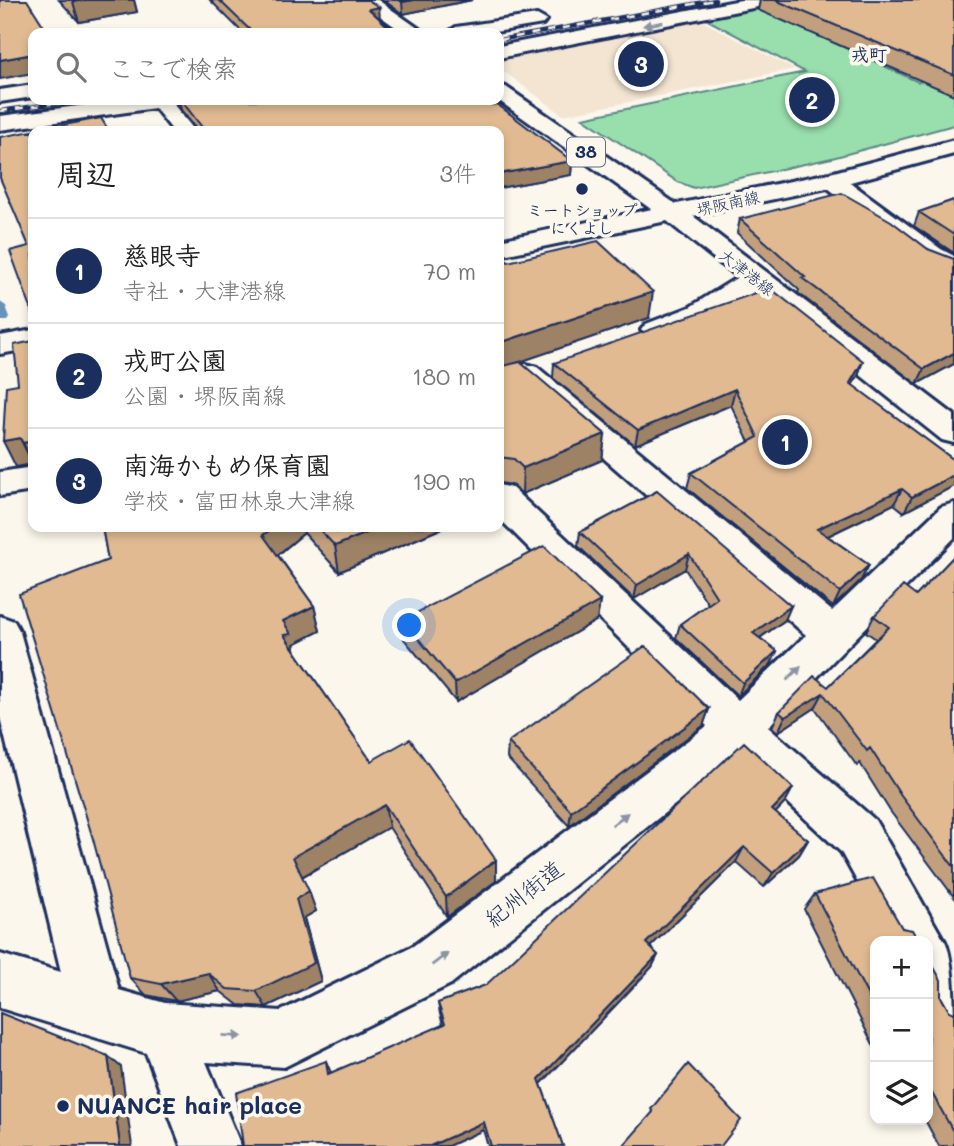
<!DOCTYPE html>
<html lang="ja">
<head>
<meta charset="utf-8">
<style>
	:root { --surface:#fff; --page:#f6f6f6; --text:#222; --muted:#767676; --line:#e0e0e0; --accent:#1b2f5e }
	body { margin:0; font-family:Mali,"Klee One",sans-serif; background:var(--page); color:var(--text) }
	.controls { position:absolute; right:21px; bottom:21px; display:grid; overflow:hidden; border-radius:14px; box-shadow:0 4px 10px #0003 }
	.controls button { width:63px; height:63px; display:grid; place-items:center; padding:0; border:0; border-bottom:2px solid var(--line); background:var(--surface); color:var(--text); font:35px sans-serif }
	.you { position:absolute; left:410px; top:626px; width:24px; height:24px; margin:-18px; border:5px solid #fff; border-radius:50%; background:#1a73e8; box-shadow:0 0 0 10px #1a73e833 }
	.badge { display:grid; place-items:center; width:46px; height:46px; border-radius:50%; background:var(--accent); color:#fff; font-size:23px; font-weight:700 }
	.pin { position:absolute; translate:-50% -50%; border:4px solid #fff; box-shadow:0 2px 7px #0006 }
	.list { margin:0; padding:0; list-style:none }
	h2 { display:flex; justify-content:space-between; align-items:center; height:91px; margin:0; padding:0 28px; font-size:30px }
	h2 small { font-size:23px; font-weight:400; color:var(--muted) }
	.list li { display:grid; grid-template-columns:46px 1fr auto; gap:21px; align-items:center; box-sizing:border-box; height:105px; padding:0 28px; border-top:2px solid var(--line) }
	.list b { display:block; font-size:26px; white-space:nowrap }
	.list p { margin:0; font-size:23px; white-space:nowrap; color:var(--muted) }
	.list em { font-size:23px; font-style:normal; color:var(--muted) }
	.icon { flex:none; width:38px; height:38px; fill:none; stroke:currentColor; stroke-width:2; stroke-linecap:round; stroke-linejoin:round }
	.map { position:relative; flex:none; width:954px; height:1146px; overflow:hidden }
	.search { position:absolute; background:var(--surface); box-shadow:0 4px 10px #0003; left:28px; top:28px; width:476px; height:77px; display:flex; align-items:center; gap:18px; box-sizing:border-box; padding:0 24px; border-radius:14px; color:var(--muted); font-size:26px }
	.panel { position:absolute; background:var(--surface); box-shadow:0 4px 10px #0003; left:28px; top:126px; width:476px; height:406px; border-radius:14px }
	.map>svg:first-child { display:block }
	.built { fill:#f3e5d1 }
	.green { fill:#99dfad; stroke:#5a8786; stroke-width:2 }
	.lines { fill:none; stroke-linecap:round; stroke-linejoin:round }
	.stream { fill:#6594bb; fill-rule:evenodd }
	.minor-casing { stroke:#1b2f5e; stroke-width:6 }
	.secondary-casing { stroke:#1b2f5e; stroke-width:6 }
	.primary-casing { stroke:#1b2f5e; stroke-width:6 }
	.minor { fill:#fbf7ec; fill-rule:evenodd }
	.secondary { fill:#fbf7ec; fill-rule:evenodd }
	.primary { fill:#fbf7ec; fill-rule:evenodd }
	.rail-casing { stroke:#1b2f5e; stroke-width:4.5 }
	.rail { stroke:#fbf7ec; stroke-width:2.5; stroke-dasharray:8; stroke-linecap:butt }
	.wall { fill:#c2a07e; stroke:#1b2f5e; stroke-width:2 }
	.shaded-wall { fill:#9e8266; stroke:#1b2f5e; stroke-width:2 }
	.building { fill:#e1ba92; stroke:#1b2f5e; stroke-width:2 }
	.oneway { fill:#8b93a5 }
	.poi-dot { fill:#1b2f5e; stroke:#fbf7ec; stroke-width:2.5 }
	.labels { text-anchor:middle; stroke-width:7; stroke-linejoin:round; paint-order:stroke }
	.far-street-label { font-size:16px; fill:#1b2f5e; stroke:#fbf7ec }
	.far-poi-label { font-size:16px; font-weight:bold; fill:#1b2f5e; stroke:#fbf7ec }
	.far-neighbourhood-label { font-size:18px; font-weight:bold; fill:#1b2f5e; stroke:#fbf7ec }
	.shield { fill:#fbf7ec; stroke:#5e6b89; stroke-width:2 }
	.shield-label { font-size:18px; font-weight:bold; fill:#1b2f5e }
	.near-street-label { font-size:23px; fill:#1b2f5e; stroke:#fbf7ec }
	.near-poi-label { font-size:23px; font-weight:bold; fill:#1b2f5e; stroke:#fbf7ec; text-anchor:start }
</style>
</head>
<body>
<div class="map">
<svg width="954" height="1146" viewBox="0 0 954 1146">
	<rect width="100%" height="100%" fill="#fbf7ec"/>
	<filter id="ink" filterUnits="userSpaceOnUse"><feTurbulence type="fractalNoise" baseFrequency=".0143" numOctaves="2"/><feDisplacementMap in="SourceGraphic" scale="14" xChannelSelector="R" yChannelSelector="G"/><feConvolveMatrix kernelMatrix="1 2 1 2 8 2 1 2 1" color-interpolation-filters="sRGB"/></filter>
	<g filter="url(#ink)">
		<path class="built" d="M700,20L794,69L563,115L499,68V59Z"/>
		<path class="green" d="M756,6L918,82L954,74V125L832,158L694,188L678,182L583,118L805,72L704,18Z"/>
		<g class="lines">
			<path class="stream" d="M0,302L6,306L10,318L8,321H0Z"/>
			<defs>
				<path id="minor" d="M741,0H777L768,5L499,58V46Z
					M537,15L546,20L543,24L489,33H447L456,27Z
					M33,85V97L0,102V90Z
					M124,100H179L174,105L195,131H173L155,108L0,130V116Z
					M832,173L840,175L941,249L954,256V274L923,261L824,185L820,180L824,175Z
					M756,270L766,272L770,278L766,284C737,302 680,345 646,336L641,330L646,324L690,307L746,272Z
					M526,364L537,367L832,611L941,507L954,503V538L768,727L875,820L942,937C954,947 954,1009 954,1030L935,1022L928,1009V941H890L841,852L737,755L451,984L284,1067L206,1062L241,1146H181L146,1053L0,1008V954L61,972L0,717V616L14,621L20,632L119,990L165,1003L281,1011L413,946L707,726L499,518V485L512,488L738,700L806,635L520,385L499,391V371Z
					M33,467V491L0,496V472Z"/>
				<path id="secondary" d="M954,140V154L832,187L693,216L954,415V443L942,440L667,221L499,256V240L830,173Z
					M33,330V348L0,354V336Z"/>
				<path id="primary" d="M357,0H378L425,33H404Z
					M499,85L506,87L683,209L687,214L683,219L674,222L665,219L498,100Z"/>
			</defs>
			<use href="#minor" class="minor-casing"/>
			<use href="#secondary" class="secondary-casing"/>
			<use href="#primary" class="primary-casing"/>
			<use href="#minor" class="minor"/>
			<use href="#secondary" class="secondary"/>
			<use href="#primary" class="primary"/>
			<defs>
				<path id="rail" d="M499,40L715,0
					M0,111L79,100"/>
			</defs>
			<use href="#rail" class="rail-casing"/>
			<use href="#rail" class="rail"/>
		</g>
		<path class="wall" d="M59,0H134L137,12L79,22Z
			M210,0H368L380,18L395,33H243Z
			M383,0H472L403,14Z
			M760,0H954V95L758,10Z
			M179,100H485L491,105L572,161L571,175L499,188V131H198L181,110Z
			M954,200V253L914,226L919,212Z
			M740,219L928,249L954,364L917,384L798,293L799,290L737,233Z
			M499,254L508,262L649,318L518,362L605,434L602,460L522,494L513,485L499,483Z
			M33,341V465V464L16,467L18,384Z
			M554,363L858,376L852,385L954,460V486L904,512L894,504L828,536L869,565L861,580L833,607L687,488L691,473L749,442L731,405L635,445L553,378Z
			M657,491L785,620L760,638L777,651L771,664L738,696L676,638L680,624L708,604L685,569L634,599L578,546L580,532Z
			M102,527H445L339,572L304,533L278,555L314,606L320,631L294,644L296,652L371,761L496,881L447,917L389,827L302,877L316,911L304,918L321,981L266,1007L238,1005L220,991L176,1001L146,995L130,978L108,560Z
			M954,556V897L890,811L860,763L857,766L815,708L778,732L772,727L779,712L828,687L876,639L866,632L874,616L916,596Z
			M600,601L597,620L456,702L404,639L403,620Z
			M709,709L703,726L569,826L507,758L508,742Z
			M785,803L775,813L808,840L799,855L764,887L736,862L650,947L658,955L652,967L541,1084L563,1146H488L483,1130L448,1146H243L326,1061L331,1073L443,1025L440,1014L438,1003L486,985Z
			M815,894L902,928L875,941V1048L804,909Z
			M928,957L941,997L949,1011L954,1013V1146H939L925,1120H928Z"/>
		<path class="shaded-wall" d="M86,0H134L137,12L79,22L73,2Z
			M414,0H472L403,14L402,2Z
			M379,7L380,19L369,9Z
			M33,54V73L0,79V60Z
			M572,161L571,175L499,188V174Z
			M653,292L649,318L499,369V343Z
			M954,353V364L917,384L924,369Z
			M863,361L858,376L844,398L850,383Z
			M735,389L731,405L635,445L638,430Z
			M605,434L602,460L522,494L523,468Z
			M20,438L33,464L16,467L3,441Z
			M33,441V464L23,443Z
			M954,475V486L904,512L912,497Z
			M902,489L894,504L811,544L817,529Z
			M274,527H303L304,533L270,561L263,535Z
			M381,527H445L339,572L335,546Z
			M689,554L685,569L634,599L637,585Z
			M869,565L861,580L833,607L840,592Z
			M600,601L597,620L456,702L455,683Z
			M314,606L320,631L294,644L297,659L284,635L283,621Z
			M791,606L785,620L748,646L753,633Z
			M777,651L771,664L738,696L743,683Z
			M823,693L815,708L778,732L785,717Z
			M709,709L703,726L569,826L571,811Z
			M793,788L785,803L764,825L772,810Z
			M385,805L389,827L301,877L293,857Z
			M808,840L799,855L764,887L773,873Z
			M744,847L736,862L641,956L646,943Z
			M496,860V881L447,917L446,897Z
			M309,891L316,911L304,918L321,981L266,1007L256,991L296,899Z
			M658,955L652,967L537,1088L539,1079Z
			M208,973L220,991L176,1001L161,984Z
			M108,1056L121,1067L132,1146H120Z
			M484,1122L483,1130L448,1146H430Z"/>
		<path class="building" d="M0,0H27L48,33H33V54L0,60Z
			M219,0H368L379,7L369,9L395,33H253Z
			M399,0H414L402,2Z
			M775,0H954V75Z
			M181,100H485L491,105L497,104L572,161L499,174V131H205Z
			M101,118L109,131H33V314L10,251L29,246L0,178V137Z
			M842,193L891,221L928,249L954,259V353L924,369L802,278L805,277L740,219Z
			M954,200V235L919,212Z
			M598,241L653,292L499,343V254H501L508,262Z
			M770,288L863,361L850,383L954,460V475L912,497L902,489L817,529L869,565L840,592L691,473L758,437L735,389L638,430L554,363Z
			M33,341V441L23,443L20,438L3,441L6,386L18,384L14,345Z
			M520,362L605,434L523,468L514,459L499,457V367Z
			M657,491L791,606L753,633L777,651L743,683L680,624L717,598L689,554L637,585L580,532Z
			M102,527H274L263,535L314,606L283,621L291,634L284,635L371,761L410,739L496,860L446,897L385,805L293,857L309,891L296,899L314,963L256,991L227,989L208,973L161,984L130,978L93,839L19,594L108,560Z
			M317,527H381L335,546Z
			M544,546L600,601L455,683L403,620Z
			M954,556V867L901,796L870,748L867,751L823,693L785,717L779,712L814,676L828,687L889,627L874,616L903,586L916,596Z
			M645,646L709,709L571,811L508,742Z
			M744,742L793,788L772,810L808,840L773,873L744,847L646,943L658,955L539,1079L563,1146H491L484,1122L430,1146H243L236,1093L326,1061L328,1074L445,1024L438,1003L486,985Z
			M873,878L902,928L912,930L919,941H875V1009L815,894Z
			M928,957L941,980V997L949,1011L954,1013V1133L928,1086Z
			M0,1013L108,1056L120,1146H0Z
			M688,1064L741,1120L721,1146H623L653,1112L651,1109Z"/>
		<defs><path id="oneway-solid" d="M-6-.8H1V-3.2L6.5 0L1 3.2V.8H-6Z" transform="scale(1.75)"/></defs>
		<g class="oneway">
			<use href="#oneway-solid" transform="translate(653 24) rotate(170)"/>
			<use href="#oneway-solid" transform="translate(794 673) rotate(-45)"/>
			<use href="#oneway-solid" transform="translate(620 819) rotate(-38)"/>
			<use href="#oneway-solid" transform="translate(440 959) rotate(-37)"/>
			<use href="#oneway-solid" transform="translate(232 1036) rotate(3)"/>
		</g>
	</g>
	<g class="poi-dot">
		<circle cx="582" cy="189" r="7"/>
		<circle cx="63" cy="1106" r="7"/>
	</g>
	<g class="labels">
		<g class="far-street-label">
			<text transform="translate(728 203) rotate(-12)" y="6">堺阪南線</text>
			<text transform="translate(747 272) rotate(38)" y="6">大津港線</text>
		</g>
		<g class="far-poi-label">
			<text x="582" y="216">ミートショップ<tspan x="582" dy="18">にくよし</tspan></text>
		</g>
		<g class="far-neighbourhood-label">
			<text x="869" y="61">戎町</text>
		</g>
		<rect class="shield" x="567" y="137.5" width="38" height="29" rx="5"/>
		<g class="shield-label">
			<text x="586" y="158">38</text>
		</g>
		<g class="near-street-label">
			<text transform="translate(524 894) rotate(-38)" y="8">紀州街道</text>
		</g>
		<g class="near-poi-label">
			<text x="77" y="1114">NUANCE hair place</text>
		</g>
	</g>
</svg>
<div class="controls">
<button>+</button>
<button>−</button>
<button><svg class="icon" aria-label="layers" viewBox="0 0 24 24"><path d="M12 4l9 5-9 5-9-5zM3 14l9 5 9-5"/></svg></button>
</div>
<div class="you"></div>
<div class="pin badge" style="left:785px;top:442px">1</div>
<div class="pin badge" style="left:812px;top:100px">2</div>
<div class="pin badge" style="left:641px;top:64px">3</div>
<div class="search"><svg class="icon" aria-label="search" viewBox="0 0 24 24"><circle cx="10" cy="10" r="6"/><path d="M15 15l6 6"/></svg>ここで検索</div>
<section class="panel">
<h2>周辺<small>3件</small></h2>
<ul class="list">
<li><span class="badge">1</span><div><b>慈眼寺</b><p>寺社 · 大津港線</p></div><em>70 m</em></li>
<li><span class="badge">2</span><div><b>戎町公園</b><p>公園 · 堺阪南線</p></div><em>180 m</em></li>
<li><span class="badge">3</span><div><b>南海かもめ保育園</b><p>学校 · 富田林泉大津線</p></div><em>190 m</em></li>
</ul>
</section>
</div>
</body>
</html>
